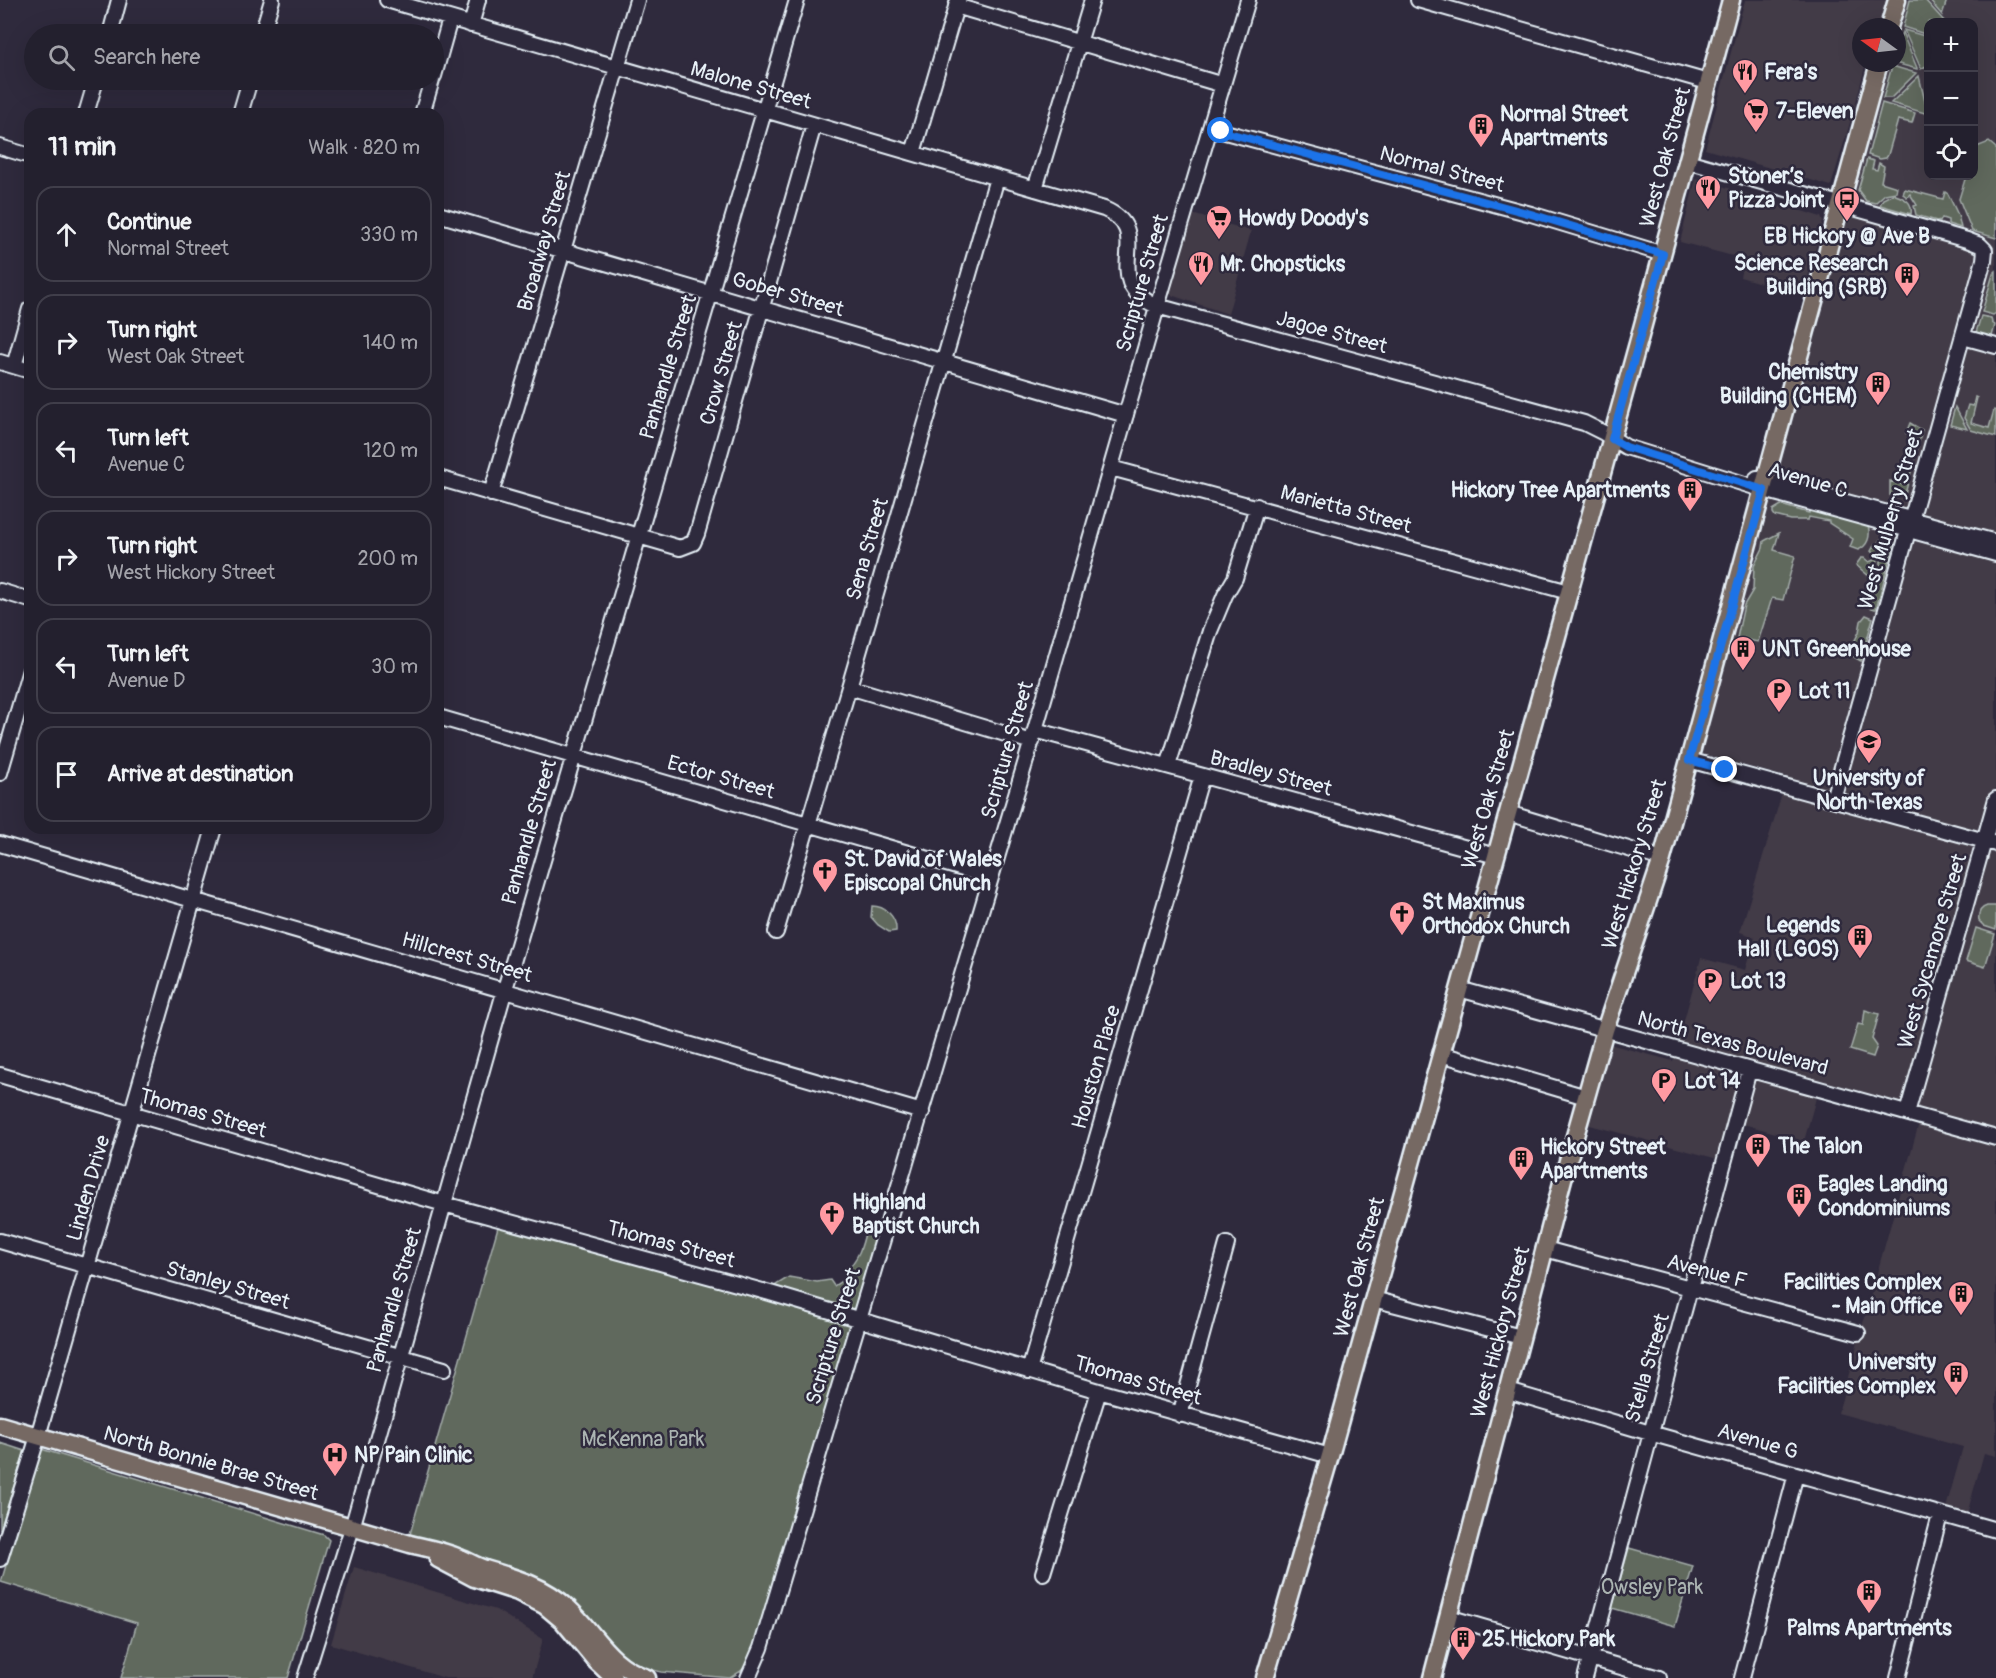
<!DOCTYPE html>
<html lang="en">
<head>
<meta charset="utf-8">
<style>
	:root { --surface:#23202e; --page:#2f2d3a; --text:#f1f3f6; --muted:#a3a3aa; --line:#403e4a }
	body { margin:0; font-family:Pangolin,sans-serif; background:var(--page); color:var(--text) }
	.controls { position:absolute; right:18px; top:18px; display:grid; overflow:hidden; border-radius:12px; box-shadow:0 6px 24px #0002 }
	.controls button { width:54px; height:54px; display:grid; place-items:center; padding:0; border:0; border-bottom:2px solid var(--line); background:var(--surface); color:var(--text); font:30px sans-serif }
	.compass { position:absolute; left:1852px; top:18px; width:54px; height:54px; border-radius:50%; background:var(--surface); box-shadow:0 6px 24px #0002; rotate:285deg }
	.stop { position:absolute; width:18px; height:18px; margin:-14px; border:4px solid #1a73e8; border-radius:50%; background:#fff }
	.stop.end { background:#1a73e8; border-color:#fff; box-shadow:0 2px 6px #0008 }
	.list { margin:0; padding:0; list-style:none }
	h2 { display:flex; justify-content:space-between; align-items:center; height:78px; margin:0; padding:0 24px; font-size:26px }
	h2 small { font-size:20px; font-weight:400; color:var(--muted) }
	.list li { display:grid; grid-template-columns:39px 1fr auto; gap:18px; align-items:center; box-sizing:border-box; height:96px; margin:0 12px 12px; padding:0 12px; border:2px solid var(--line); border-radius:18px }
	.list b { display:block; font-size:22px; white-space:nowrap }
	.list p { margin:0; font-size:20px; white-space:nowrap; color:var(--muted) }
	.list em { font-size:20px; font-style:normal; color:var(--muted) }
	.icon { flex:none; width:33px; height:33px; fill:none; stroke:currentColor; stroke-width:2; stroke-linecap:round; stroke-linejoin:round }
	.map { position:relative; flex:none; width:1996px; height:1678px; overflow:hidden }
	.search { position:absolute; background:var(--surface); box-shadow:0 6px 24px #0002; left:24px; top:24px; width:420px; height:66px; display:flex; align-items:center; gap:15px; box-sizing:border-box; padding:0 21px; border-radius:33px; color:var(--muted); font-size:22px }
	.panel { position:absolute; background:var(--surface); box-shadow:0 6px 24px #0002; left:24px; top:108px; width:420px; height:726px; border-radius:18px }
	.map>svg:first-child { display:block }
	.built { fill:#423b47; fill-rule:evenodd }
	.green { fill:#60695d; stroke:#a4adaa; stroke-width:1.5 }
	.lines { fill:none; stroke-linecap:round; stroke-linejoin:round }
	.minor-casing { stroke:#e8f1f8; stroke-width:18 }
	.major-casing { stroke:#e8f1f8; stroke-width:21 }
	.minor { stroke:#2f2a3d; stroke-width:14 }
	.major { stroke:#766964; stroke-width:16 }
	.route { stroke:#1a73e8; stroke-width:8 }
	.labels { text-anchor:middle; stroke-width:5; stroke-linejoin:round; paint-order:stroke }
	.poi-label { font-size:21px; font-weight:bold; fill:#e8f1f8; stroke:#2f2a3d; text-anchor:start }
	.street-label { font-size:21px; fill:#e8f1f8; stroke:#2f2a3d }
	.park-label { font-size:21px; fill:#abb4b2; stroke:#2f2a3d }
</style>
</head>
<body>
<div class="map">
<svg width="1996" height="1678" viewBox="0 0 1996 1678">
	<rect width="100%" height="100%" fill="#2f2a3d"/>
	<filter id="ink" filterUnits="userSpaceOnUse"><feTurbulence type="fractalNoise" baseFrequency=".0167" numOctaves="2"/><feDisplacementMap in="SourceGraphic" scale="12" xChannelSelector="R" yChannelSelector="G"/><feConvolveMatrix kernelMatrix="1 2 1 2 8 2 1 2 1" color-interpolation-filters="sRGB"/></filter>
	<g filter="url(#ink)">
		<path class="built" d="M1745,0H1887L1879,27H1861V63H1868L1865,67L1855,106L1831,186L1705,149Z
			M1906,0H1996V1456L1984,1453L1967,1514L1946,1508L1963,1447L1838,1413L1923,1109L1821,1080L1804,1141L1729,1120L1718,1159L1586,1124L1609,1044L1673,1061L1701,958L1745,970L1755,937L1740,932L1787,777L1699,753L1888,63H1897V31ZM1928,22H1974V176H1928Z
			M1696,178L1821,217L1823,222L1803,295L1740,277L1744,259L1680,242Z
			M1192,214L1251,231L1228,314L1168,294Z
			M354,1567L496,1610L543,1639L532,1678H445L331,1644Z"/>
		<path class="green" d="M1910,0H1925L1945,22H1928V35L1903,27Z
			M1929,0H1947L1942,15Z
			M1904,30L1928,37V65L1921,69Z
			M1902,32L1917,68V69L1895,63H1897V49Z
			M1892,66L1916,73L1891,98H1883Z
			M1919,76L1928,114L1891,103Z
			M1882,103L1915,113L1912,123L1898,120L1888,155L1886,158L1880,159L1868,155Z
			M1989,142L1996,148V238L1972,231L1959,199L1966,176H1974V148Z
			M1867,159L1874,161L1872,169L1877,170L1879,163L1884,166L1881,182L1897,187L1896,192L1885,194L1875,203L1866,201L1858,190Z
			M1905,189L1943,199L1945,192L1948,194L1958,215L1961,228L1948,224V220L1942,218L1940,222L1916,215L1914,206L1917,205L1910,194L1907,197L1903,194Z
			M1893,194C1903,198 1913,200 1911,214L1880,205L1883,199Z
			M1996,271V313L1993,315L1982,312L1993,274Z
			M1981,316L1991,318L1992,323L1995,325L1991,340L1975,336Z
			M1975,397L1977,398L1971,423L1989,428L1994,410L1996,411V437L1971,430L1964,418L1968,405L1973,406Z
			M1955,407L1967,429L1950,425Z
			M1910,423L1922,430L1904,498L1902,492L1890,495V481L1901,484L1915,437L1906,433Z
			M1781,505L1809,513L1810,510L1868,526C1871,536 1868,546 1858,550L1850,547L1853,539L1829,523V521L1809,517L1808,520H1791L1775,516L1773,513V510Z
			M1779,533L1774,550L1795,556L1783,600L1772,598L1758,642L1737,638L1744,605L1753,590L1754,566L1763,548L1764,541Z
			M1883,538L1887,540L1870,577L1856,565L1861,558H1864L1869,562L1874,560L1875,555L1871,551L1875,544L1877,545Z
			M1894,544L1876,609H1875L1869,607V604L1875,582L1881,572V561L1886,555L1888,547Z
			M1866,615L1873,618L1861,661L1854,657L1851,648L1859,632L1861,621Z
			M872,906C885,906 897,917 896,931L889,932L878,925L871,917Z
			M1987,906H1996V930L1984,926L1979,921C1978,914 1980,908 1987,906Z
			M1976,928L1995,934L1985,967L1966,961Z
			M1865,1010L1879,1014L1872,1039L1877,1046L1873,1057L1850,1050L1858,1024L1863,1025Z
			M500,1220L859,1320L761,1648L741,1671L730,1678L661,1672L642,1667L622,1656L558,1590L539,1579L521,1570L496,1564L410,1534Z
			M866,1229L880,1232L862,1311L775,1288L776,1285L789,1277L817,1282L830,1280L834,1286L848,1277L845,1272C859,1258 862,1247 866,1229Z
			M0,1443L25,1451L0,1530Z
			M41,1449L324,1535L329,1540L288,1678H121L137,1623L1,1582Z
			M1629,1548L1693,1566L1675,1626L1612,1608Z"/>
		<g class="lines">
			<defs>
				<path id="minor" d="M387,0L1104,209C1159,232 1095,280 1157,306L1584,423L1604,433L1626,447L1764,490L1996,554
					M1418,0L1708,82
					M956,6L1223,85
					M471,25L478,0
					M110,34L119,0
					M262,34L272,0
					M434,76L450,19
					M86,114L96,80
					M240,114L250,80
					M422,114L432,80
					M1210,128L1531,214L1663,254
					M0,147L30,156
					M913,153L958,0
					M1687,161L1967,240L1980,245L1985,250L1984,260L1833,799
					M1035,189L1092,0
					M438,214L1126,415
					M1963,337L1996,346
					M0,362L30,371
					M14,366L30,309
					M1111,468L1569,592
					M438,478L680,548L693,543L697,534L814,125
					M1757,478L1996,542
					M491,494L637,0
					M0,591L30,600
					M849,687L1032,742
					M438,717L991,877
					M1035,730L1496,856
					M1689,760L1996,844
					M1168,766L1210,631L1225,595L1235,578L1257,506
					M0,773L30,670
					M1508,813L1662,859
					M0,844L922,1112
					M776,932L849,687L997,178
					M1459,989L1996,1138
					M1441,1054L1586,1097
					M0,1075L444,1204L770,1293L1099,1391L1330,1456
					M1907,1113L1996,799
					M0,1241L444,1369
					M1545,1249L1858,1333
					M1373,1299L1521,1337
					M1029,1371L1202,776
					M1508,1391L1650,1433L1996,1530
					M1180,1415L1227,1244
					M0,1559L38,1436L214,828
					M1043,1573L1099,1391
					M1448,1617L1659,1678
					M305,1678L352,1528L505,989L797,0
					M748,1678L761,1648L1033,737L1161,293L1248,0
					M1585,1678L1749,1070
					M1742,1678L1796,1474
					M1898,1678L1940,1515"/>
				<path id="major" d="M1889,27L1897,0
					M0,1425L410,1544C427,1548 444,1551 460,1558C468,1561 476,1566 485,1569C516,1578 544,1586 568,1608C596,1634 608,1665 647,1678
					M438,1559L474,1578L518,1592L544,1605L563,1621L596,1661L614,1678
					M1265,1678L1330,1456L1640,336L1731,0
					M1432,1678L1564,1175L1605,1030L1662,859L1879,63"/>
			</defs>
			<use href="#minor" class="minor-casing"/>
			<use href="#major" class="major-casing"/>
			<use href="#minor" class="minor"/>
			<use href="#major" class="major"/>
		</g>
	</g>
	<g class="lines" filter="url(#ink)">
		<path class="route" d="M1221,131L1531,214L1663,254L1612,439L1626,447L1764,490L1689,760L1725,770"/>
	</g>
	<defs>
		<symbol id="restaurant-pin" viewBox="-11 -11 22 30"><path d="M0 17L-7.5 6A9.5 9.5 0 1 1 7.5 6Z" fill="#ff9aa2" stroke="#2f2a3d"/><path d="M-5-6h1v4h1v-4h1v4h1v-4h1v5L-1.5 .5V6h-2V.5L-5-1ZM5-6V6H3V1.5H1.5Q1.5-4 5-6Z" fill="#111"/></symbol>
		<symbol id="supermarket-pin" viewBox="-11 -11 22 30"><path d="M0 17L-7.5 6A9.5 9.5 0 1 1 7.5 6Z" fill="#ff9aa2" stroke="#2f2a3d"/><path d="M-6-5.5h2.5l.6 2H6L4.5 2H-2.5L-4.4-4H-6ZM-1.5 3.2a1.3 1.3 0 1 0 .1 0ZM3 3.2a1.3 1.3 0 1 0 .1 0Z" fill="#111"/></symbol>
		<symbol id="building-pin" viewBox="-11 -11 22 30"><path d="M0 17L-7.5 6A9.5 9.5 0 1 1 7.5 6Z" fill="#ff9aa2" stroke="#2f2a3d"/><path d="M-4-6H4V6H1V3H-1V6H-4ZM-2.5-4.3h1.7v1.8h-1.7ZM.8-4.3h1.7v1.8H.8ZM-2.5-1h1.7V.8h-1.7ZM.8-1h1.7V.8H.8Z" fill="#111"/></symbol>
		<symbol id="bus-pin" viewBox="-11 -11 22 30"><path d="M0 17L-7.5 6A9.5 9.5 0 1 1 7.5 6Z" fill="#ff9aa2" stroke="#2f2a3d"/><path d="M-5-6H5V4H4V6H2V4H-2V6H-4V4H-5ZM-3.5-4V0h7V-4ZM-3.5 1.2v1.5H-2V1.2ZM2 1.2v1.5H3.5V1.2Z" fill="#111"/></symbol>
		<symbol id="parking-pin" viewBox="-11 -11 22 30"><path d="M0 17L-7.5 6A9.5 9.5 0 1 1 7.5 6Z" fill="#ff9aa2" stroke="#2f2a3d"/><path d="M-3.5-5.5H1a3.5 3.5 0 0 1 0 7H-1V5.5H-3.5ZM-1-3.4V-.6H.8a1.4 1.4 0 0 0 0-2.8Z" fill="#111"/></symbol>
		<symbol id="university-pin" viewBox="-11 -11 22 30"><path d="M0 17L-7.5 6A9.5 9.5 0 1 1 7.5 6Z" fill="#ff9aa2" stroke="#2f2a3d"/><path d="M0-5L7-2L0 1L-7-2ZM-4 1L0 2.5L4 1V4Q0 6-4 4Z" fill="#111"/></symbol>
		<symbol id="church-pin" viewBox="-11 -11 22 30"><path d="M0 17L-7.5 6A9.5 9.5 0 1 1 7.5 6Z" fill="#ff9aa2" stroke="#2f2a3d"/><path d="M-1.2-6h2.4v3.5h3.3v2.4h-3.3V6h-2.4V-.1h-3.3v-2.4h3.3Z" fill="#111"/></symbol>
		<symbol id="hospital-pin" viewBox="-11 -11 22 30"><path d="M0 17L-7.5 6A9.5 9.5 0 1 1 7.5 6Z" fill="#ff9aa2" stroke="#2f2a3d"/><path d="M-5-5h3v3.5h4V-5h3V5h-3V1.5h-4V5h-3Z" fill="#111"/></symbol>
	</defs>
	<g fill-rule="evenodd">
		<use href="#restaurant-pin" x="1730" y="57" width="30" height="40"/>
		<use href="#supermarket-pin" x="1741" y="96" width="30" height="40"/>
		<use href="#building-pin" x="1466" y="111" width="30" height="40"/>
		<use href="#restaurant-pin" x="1693" y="173" width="30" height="40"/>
		<use href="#bus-pin" x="1832" y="185" width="30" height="40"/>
		<use href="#supermarket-pin" x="1204" y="203" width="30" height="40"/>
		<use href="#restaurant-pin" x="1186" y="249" width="30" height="40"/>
		<use href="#building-pin" x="1892" y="260" width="30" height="40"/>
		<use href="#building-pin" x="1863" y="369" width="30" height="40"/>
		<use href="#building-pin" x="1675" y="475" width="30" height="40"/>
		<use href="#building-pin" x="1728" y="634" width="30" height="40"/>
		<use href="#parking-pin" x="1764" y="676" width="30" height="40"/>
		<use href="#university-pin" x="1854" y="727" width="30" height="40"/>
		<use href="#church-pin" x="810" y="856" width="30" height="40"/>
		<use href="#church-pin" x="1387" y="899" width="30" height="40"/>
		<use href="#building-pin" x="1845" y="922" width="30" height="40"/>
		<use href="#parking-pin" x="1695" y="966" width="30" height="40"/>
		<use href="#parking-pin" x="1649" y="1066" width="30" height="40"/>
		<use href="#building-pin" x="1743" y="1131" width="30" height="40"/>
		<use href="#building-pin" x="1506" y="1144" width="30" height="40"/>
		<use href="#building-pin" x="1784" y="1181" width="30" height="40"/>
		<use href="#church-pin" x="817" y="1199" width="30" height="40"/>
		<use href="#building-pin" x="1946" y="1279" width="30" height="40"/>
		<use href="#building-pin" x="1941" y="1359" width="30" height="40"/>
		<use href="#hospital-pin" x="320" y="1440" width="30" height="40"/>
		<use href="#building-pin" x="1854" y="1577" width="30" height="40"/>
		<use href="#building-pin" x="1448" y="1624" width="30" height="40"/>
	</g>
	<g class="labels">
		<g class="poi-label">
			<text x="1764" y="79">Fera's</text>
			<text x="1776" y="118">7-Eleven</text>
			<text x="1500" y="121">Normal Street<tspan x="1500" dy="24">Apartments</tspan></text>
			<text x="1728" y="183">Stoner’s<tspan x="1728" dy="24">Pizza Joint</tspan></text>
			<text x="1238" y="225">Howdy Doody's</text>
			<text x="1847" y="243" text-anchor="middle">EB Hickory @ Ave B</text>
			<text x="1888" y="270" text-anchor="end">Science Research<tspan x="1888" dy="24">Building (SRB)</tspan></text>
			<text x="1220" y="271">Mr. Chopsticks</text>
			<text x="1858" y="379" text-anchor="end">Chemistry<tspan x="1858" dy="24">Building (CHEM)</tspan></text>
			<text x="1670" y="497" text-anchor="end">Hickory Tree Apartments</text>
			<text x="1762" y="656">UNT Greenhouse</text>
			<text x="1798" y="698">Lot 11</text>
			<text x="1869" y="785" text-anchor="middle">University of<tspan x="1869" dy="24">North Texas</tspan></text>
			<text x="844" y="866">St. David of Wales<tspan x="844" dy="24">Episcopal Church</tspan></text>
			<text x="1422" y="909">St Maximus<tspan x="1422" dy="24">Orthodox Church</tspan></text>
			<text x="1840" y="932" text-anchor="end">Legends<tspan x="1840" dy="24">Hall (LGOS)</tspan></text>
			<text x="1730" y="988">Lot 13</text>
			<text x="1684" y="1088">Lot 14</text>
			<text x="1778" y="1153">The Talon</text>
			<text x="1540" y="1154">Hickory Street<tspan x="1540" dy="24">Apartments</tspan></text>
			<text x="1818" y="1191">Eagles Landing<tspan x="1818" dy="24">Condominiums</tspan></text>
			<text x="852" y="1209">Highland<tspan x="852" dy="24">Baptist Church</tspan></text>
			<text x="1942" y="1289" text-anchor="end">Facilities Complex<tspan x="1942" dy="24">- Main Office</tspan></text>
			<text x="1936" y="1369" text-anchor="end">University<tspan x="1936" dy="24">Facilities Complex</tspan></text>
			<text x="354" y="1462">NP Pain Clinic</text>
			<text x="1869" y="1635" text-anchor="middle">Palms Apartments</text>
			<text x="1482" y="1646">25 Hickory Park</text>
		</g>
		<g class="street-label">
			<text transform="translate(751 85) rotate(16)" y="7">Malone Street</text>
			<text transform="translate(1665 157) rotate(-75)" y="7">West Oak Street</text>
			<text transform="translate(1442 169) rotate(15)" y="7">Normal Street</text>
			<text transform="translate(544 241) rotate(-74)" y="7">Broadway Street</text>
			<text transform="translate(1142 283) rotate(-74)" y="7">Scripture Street</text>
			<text transform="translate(788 294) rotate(16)" y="7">Gober Street</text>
			<text transform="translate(1332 332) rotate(15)" y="7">Jagoe Street</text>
			<text transform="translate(668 367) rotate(-73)" y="7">Panhandle Street</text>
			<text transform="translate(721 373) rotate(-74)" y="7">Crow Street</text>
			<text transform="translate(1808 480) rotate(16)" y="7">Avenue C</text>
			<text transform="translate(1346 509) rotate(15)" y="7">Marietta Street</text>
			<text transform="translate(1890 519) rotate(-74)" y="7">West Mulberry Street</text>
			<text transform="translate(867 549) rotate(-74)" y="7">Sena Street</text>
			<text transform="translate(1007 750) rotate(-74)" y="7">Scripture Street</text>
			<text transform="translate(1271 773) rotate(15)" y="7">Bradley Street</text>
			<text transform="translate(721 777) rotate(16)" y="7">Ector Street</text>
			<text transform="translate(1488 799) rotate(-74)" y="7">West Oak Street</text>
			<text transform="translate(529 832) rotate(-74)" y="7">Panhandle Street</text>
			<text transform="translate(1634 864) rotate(-73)" y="7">West Hickory Street</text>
			<text transform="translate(1932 951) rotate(-74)" y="7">West Sycamore Street</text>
			<text transform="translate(467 957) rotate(16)" y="7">Hillcrest Street</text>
			<text transform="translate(1733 1043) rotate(15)" y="7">North Texas Boulevard</text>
			<text transform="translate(1096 1067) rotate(-74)" y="7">Houston Place</text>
			<text transform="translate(203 1113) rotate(16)" y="7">Thomas Street</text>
			<text transform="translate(88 1188) rotate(-74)" y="7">Linden Drive</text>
			<text transform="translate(671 1244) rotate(15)" y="7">Thomas Street</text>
			<text transform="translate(1359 1267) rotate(-75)" y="7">West Oak Street</text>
			<text transform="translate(1707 1271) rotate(15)" y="7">Avenue F</text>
			<text transform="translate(228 1285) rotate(16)" y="7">Stanley Street</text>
			<text transform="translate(394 1300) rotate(-74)" y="7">Panhandle Street</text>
			<text transform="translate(1500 1332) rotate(-75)" y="7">West Hickory Street</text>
			<text transform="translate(833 1336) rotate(-73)" y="7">Scripture Street</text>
			<text transform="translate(1647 1368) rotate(-74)" y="7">Stella Street</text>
			<text transform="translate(1138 1380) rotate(16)" y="7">Thomas Street</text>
			<text transform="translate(1758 1441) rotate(16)" y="7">Avenue G</text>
			<text transform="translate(211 1463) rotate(16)" y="7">North Bonnie Brae Street</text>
		</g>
		<g class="park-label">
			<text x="643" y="1446">McKenna Park</text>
			<text x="1652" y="1594">Owsley Park</text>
		</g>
	</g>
</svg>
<div class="controls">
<button>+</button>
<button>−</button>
<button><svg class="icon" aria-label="locate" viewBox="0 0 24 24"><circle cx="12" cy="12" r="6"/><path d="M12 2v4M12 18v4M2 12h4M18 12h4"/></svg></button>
</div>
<svg class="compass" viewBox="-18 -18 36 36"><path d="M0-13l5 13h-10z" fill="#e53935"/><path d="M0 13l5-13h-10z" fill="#a3a3aa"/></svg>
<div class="stop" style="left:1221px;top:131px"></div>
<div class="stop end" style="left:1725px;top:770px"></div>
<div class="search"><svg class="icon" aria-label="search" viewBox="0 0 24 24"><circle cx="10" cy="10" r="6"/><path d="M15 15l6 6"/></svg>Search here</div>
<section class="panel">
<h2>11 min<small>Walk · 820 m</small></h2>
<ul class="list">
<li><svg class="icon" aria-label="ahead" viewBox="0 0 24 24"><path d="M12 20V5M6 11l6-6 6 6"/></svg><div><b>Continue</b><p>Normal Street</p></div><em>330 m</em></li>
<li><svg class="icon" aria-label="right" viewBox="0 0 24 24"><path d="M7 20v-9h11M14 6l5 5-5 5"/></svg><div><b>Turn right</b><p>West Oak Street</p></div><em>140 m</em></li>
<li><svg class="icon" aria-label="left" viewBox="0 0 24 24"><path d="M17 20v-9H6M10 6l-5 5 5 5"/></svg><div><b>Turn left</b><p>Avenue C</p></div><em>120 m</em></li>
<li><svg class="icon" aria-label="right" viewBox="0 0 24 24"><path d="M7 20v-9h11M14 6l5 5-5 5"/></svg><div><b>Turn right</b><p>West Hickory Street</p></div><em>200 m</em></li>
<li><svg class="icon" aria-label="left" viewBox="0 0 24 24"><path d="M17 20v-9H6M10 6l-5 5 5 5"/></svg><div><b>Turn left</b><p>Avenue D</p></div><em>30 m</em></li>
<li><svg class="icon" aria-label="arrive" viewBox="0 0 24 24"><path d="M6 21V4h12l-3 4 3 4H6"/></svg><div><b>Arrive at destination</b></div></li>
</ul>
</section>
</div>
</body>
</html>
